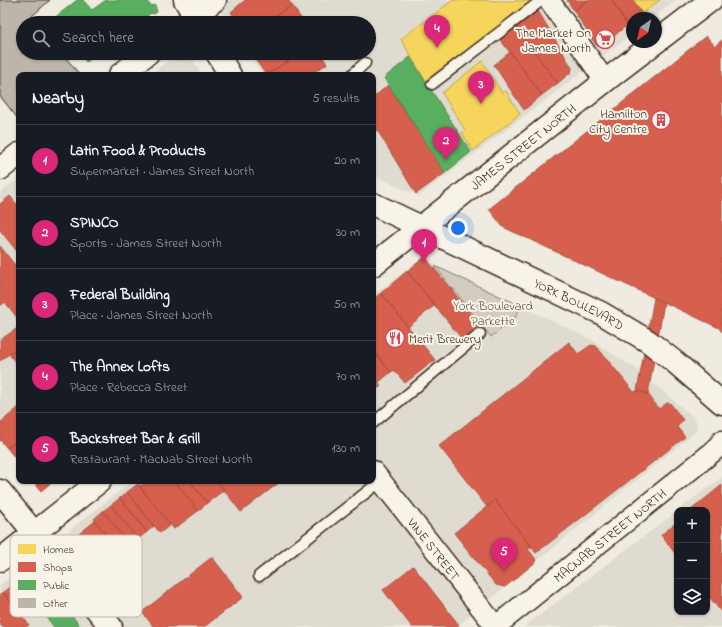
<!DOCTYPE html>
<html lang="en">
<head>
<meta charset="utf-8">
<style>
	:root { --surface:#171b24; --page:#242831; --text:#f1f3f6; --muted:#9ea1a6; --line:#363941; --accent:#db2777 }
	body { margin:0; font-family:"Indie Flower",sans-serif; background:var(--page); color:var(--text) }
	.controls { position:absolute; right:12px; bottom:12px; display:grid; overflow:hidden; border-radius:8px; box-shadow:0 1px 3px #0004 }
	.controls button { width:36px; height:36px; display:grid; place-items:center; padding:0; border:0; border-bottom:1px solid var(--line); background:var(--surface); color:var(--text); font:20px sans-serif }
	.compass { position:absolute; left:626px; top:12px; width:36px; height:36px; border-radius:50%; background:var(--surface); box-shadow:0 1px 3px #0004; rotate:214deg }
	.you { position:absolute; left:458px; top:228px; width:14px; height:14px; margin:-10px; border:3px solid #fff; border-radius:50%; background:#1a73e8; box-shadow:0 0 0 6px #1a73e833 }
	.badge { display:grid; place-items:center; width:26px; height:26px; border-radius:50%; background:var(--accent); color:#fff; font-size:13px; font-weight:700 }
	.pin { position:absolute; translate:-50% -33px; filter:drop-shadow(0 1px 2px #0008) }
	.pin::after { content:''; position:absolute; top:21px; width:14px; height:12px; background:inherit; clip-path:polygon(0 0,100% 0,50% 100%) }
	.list { margin:0; padding:0; list-style:none }
	h2 { display:flex; justify-content:space-between; align-items:center; height:52px; margin:0; padding:0 16px; font-size:17px }
	h2 small { font-size:13px; font-weight:400; color:var(--muted) }
	.list li { display:grid; grid-template-columns:26px 1fr auto; gap:12px; align-items:center; box-sizing:border-box; height:72px; padding:0 16px; border-top:1px solid var(--line) }
	.list b { display:block; font-size:15px; white-space:nowrap }
	.list p { margin:0; font-size:13px; white-space:nowrap; color:var(--muted) }
	.list em { font-size:13px; font-style:normal; color:var(--muted) }
	.icon { flex:none; width:22px; height:22px; fill:none; stroke:currentColor; stroke-width:2; stroke-linecap:round; stroke-linejoin:round }
	.map { position:relative; flex:none; width:722px; height:627px; overflow:hidden }
	.search { position:absolute; background:var(--surface); box-shadow:0 1px 3px #0004; left:16px; top:16px; width:360px; height:44px; display:flex; align-items:center; gap:10px; box-sizing:border-box; padding:0 14px; border-radius:22px; color:var(--muted); font-size:15px }
	.panel { position:absolute; background:var(--surface); box-shadow:0 1px 3px #0004; left:16px; top:72px; width:360px; height:412px; border-radius:8px }
	.map>svg:first-child { display:block }
	.built { fill:#e0dbd0 }
	.green { fill:#d1cbc0; stroke:#867a6f }
	.homes { fill:#f6d55c; stroke:#bea249 }
	.shops { fill:#d6604d; stroke:#a8503f }
	.public { fill:#5aae61; stroke:#51864d }
	.building { fill:#bdb5aa; stroke:#3b2a1e }
	.lines { fill:none; stroke-linecap:round; stroke-linejoin:round }
	.lane-casing { stroke:#3b2a1e; stroke-width:13 }
	.street-casing { stroke:#3b2a1e; stroke-width:23 }
	.secondary-casing { stroke:#3b2a1e; stroke-width:25 }
	.lane { stroke:#f7f3e8; stroke-width:10 }
	.street { stroke:#f7f3e8; stroke-width:20 }
	.secondary { stroke:#f7f3e8; stroke-width:22 }
	.labels { text-anchor:middle; stroke-width:4; stroke-linejoin:round; paint-order:stroke }
	.poi-label { font-size:13px; fill:#3b2a1e; stroke:#f7f3e8; text-anchor:end }
	.street-label { font-size:13px; fill:#3b2a1e; stroke:#f7f3e8 }
	.park-label { font-size:13px; fill:#605246; stroke:#f7f3e8 }
	.key { fill:#f7f3e8; stroke:#bfb7ab; stroke-width:1 }
	.key-label { font-size:11px; fill:#3b2a1e }
</style>
</head>
<body>
<div class="map">
<svg width="722" height="627" viewBox="0 0 722 627">
	<rect width="100%" height="100%" fill="#efebe0"/>
	<filter id="ink" filterUnits="userSpaceOnUse"><feTurbulence type="fractalNoise" baseFrequency=".025" numOctaves="2"/><feDisplacementMap in="SourceGraphic" scale="8" xChannelSelector="R" yChannelSelector="G"/><feConvolveMatrix kernelMatrix="1 2 1 2 8 2 1 2 1" color-interpolation-filters="sRGB"/></filter>
	<g filter="url(#ink)">
		<path class="built" d="M214,0H676L653,18H632V34L419,196L373,175V75H263L248,53H369V23H228Z
			M172,58L193,60L202,75H149Z
			M19,178V463L0,438V193Z
			M427,255L491,337L515,318L521,306L592,340L640,372L692,416L697,423V429L694,433L456,627H0V585L132,481H373V295Z
			M722,477V627H524L677,511V612H707V510H678Z"/>
		<path class="green" d="M435,266L521,306L515,318L491,337Z"/>
		<path class="homes" d="M453,0L532,1L425,81L401,39Z
			M633,0H660L642,14Z
			M482,61L502,93L506,91L520,114L473,151L462,133L465,130L442,93Z"/>
		<path class="shops" d="M245,0H288L292,5L264,23H238L231,12Z
			M567,0H587V1L574,11Z
			M587,0H612L627,25L601,47L596,45L574,11Z
			M612,0H633L642,14L636,18H632V21L627,25Z
			M292,5L304,23H264Z
			M537,9L572,68L571,72L558,83L514,26Z
			M514,26L558,83L542,95L499,38Z
			M706,36L715,46L722,40V332L719,328L503,227L489,209Z
			M510,52L542,95L524,110L494,65Z
			M262,53H295L289,57L291,59L266,75L255,59Z
			M302,53H320L327,64L309,75H266Z
			M388,85L445,173L416,194L373,123V98Z
			M10,196L19,207V254L0,230V204Z
			M0,246L19,270V320L5,302L0,306Z
			M425,257L480,325L462,339L407,271Z
			M407,271L435,305L408,327L381,293Z
			M381,293L435,360L405,383L394,370L391,372L373,350V299Z
			M654,298L664,303L648,394L637,391Z
			M19,327V346L0,361V340Z
			M569,342L578,354L591,345L596,346L634,392L637,391L648,394L659,409L667,403H670L683,420L677,427L685,437L536,553L495,500L487,507L439,446Z
			M19,346V367L9,354Z
			M373,350L391,372L379,382L373,375Z
			M373,375L381,386L373,392Z
			M19,407V439L7,448L0,440V423Z
			M19,439V463L7,448Z
			M33,481H53L41,491Z
			M151,481H175L198,511L174,529L139,486Z
			M175,481H190L207,503L198,511Z
			M190,481H217L224,490L207,503Z
			M217,481H281L241,512Z
			M138,484L170,525L160,533L127,492Z
			M722,485V613L707,594V510H691Z
			M127,492L154,526L147,532L120,498Z
			M120,498L147,532L138,539L111,505Z
			M495,500L532,547L528,549L537,561L505,587L496,585L454,533Z
			M111,505L138,539L130,545L103,511Z
			M103,511L130,545L120,553L94,519Z
			M95,521L127,561L113,573L108,566L106,568L79,534Z
			M677,522V556L661,535Z
			M212,557L243,597L204,627H154L142,612Z
			M413,566L459,625L456,627H412L383,590Z
			M18,581L32,599L17,610L3,592Z
			M3,592L29,625L26,627H2L0,624V594Z"/>
		<path class="public" d="M77,0H83L92,10L106,0H146L151,6L155,5L157,12L154,14L151,13L137,23H56L53,19Z
			M80,53H98L86,62Z
			M410,57L471,152L445,173L384,78Z
			M34,567L80,626L79,627H54L18,581Z"/>
		<path class="building" d="M0,0H50L32,16L38,23H23V53H62L79,74L19,75V120L0,96Z"/>
		<g class="lines">
			<defs>
				<path id="lane" d="M352,75L365,63
					M432,84L542,0
					M373,423L480,334
					M259,576L381,481"/>
				<g id="street">
					<path d="M549,0L605,81"/>
					<path id="s1" d="M373,471L496,627"/>
					<path id="s2" d="M495,627L715,450L722,441"/>
				</g>
				<g id="secondary">
					<path d="M185,0L199,23"/>
					<path d="M186,23L215,0"/>
					<path d="M217,53L230,75"/>
					<path d="M120,75L148,53"/>
					<path d="M0,169L19,154"/>
					<path id="s3" d="M373,204L601,313L648,341L676,363L722,403"/>
					<path id="s4" d="M373,265L618,71L711,0"/>
					<path d="M0,491L111,627"/>
					<path d="M0,560L100,481"/>
				</g>
			</defs>
			<use href="#lane" class="lane-casing"/>
			<use href="#street" class="street-casing"/>
			<use href="#secondary" class="secondary-casing"/>
			<use href="#lane" class="lane"/>
			<use href="#street" class="street"/>
			<use href="#secondary" class="secondary"/>
		</g>
	</g>
	<defs>
		<symbol id="supermarket-ring" viewBox="-11 -11 22 22"><circle r="9.5" fill="#f7f3e8" stroke="#d1495b" stroke-width="1.5"/><path d="M-6-5.5h2.5l.6 2H6L4.5 2H-2.5L-4.4-4H-6ZM-1.5 3.2a1.3 1.3 0 1 0 .1 0ZM3 3.2a1.3 1.3 0 1 0 .1 0Z" fill="#d1495b"/></symbol>
		<symbol id="building-ring" viewBox="-11 -11 22 22"><circle r="9.5" fill="#f7f3e8" stroke="#d1495b" stroke-width="1.5"/><path d="M-4-6H4V6H1V3H-1V6H-4ZM-2.5-4.3h1.7v1.8h-1.7ZM.8-4.3h1.7v1.8H.8ZM-2.5-1h1.7V.8h-1.7ZM.8-1h1.7V.8H.8Z" fill="#d1495b"/></symbol>
		<symbol id="restaurant-ring" viewBox="-11 -11 22 22"><circle r="9.5" fill="#f7f3e8" stroke="#d1495b" stroke-width="1.5"/><path d="M-5-6h1v4h1v-4h1v4h1v-4h1v5L-1.5 .5V6h-2V.5L-5-1ZM5-6V6H3V1.5H1.5Q1.5-4 5-6Z" fill="#d1495b"/></symbol>
	</defs>
	<g fill-rule="evenodd">
		<use href="#supermarket-ring" x="594" y="28" width="22" height="22"/>
		<use href="#building-ring" x="650" y="109" width="22" height="22"/>
		<use href="#restaurant-ring" x="384" y="327" width="22" height="22"/>
	</g>
	<g class="labels">
		<g class="poi-label">
			<text x="591" y="37">The Market On<tspan x="591" dy="15">James North</tspan></text>
			<text x="647" y="118">Hamilton<tspan x="647" dy="15">City Centre</tspan></text>
			<text x="409" y="343" text-anchor="start">Merit Brewery</text>
		</g>
		<g class="street-label">
			<text dy="5" stroke="none"><textPath href="#s4" startOffset="191">JAMES STREET NORTH</textPath></text>
			<text dy="5" stroke="none"><textPath href="#s3" startOffset="229">YORK BOULEVARD</textPath></text>
			<text dy="5" stroke="none"><textPath href="#s2" startOffset="147">MACNAB STREET NORTH</textPath></text>
			<text dy="5" stroke="none"><textPath href="#s1" startOffset="99">VINE STREET</textPath></text>
		</g>
		<g class="park-label">
			<text x="493" y="310">York Boulevard<tspan x="493" dy="15">Parkette</tspan></text>
		</g>
	</g>
	<rect x="10" y="535" width="132" height="82" rx="6" class="key"/>
	<rect x="18" y="544" width="18" height="10" fill="#f6d55c"/>
	<rect x="18" y="562" width="18" height="10" fill="#d6604d"/>
	<rect x="18" y="580" width="18" height="10" fill="#5aae61"/>
	<rect x="18" y="598" width="18" height="10" fill="#bdb5aa"/>
	<g class="key-label">
		<text x="43" y="553">Homes</text>
		<text x="43" y="571">Shops</text>
		<text x="43" y="589">Public</text>
		<text x="43" y="607">Other</text>
	</g>
</svg>
<div class="controls">
<button>+</button>
<button>−</button>
<button><svg class="icon" aria-label="layers" viewBox="0 0 24 24"><path d="M12 4l9 5-9 5-9-5zM3 14l9 5 9-5"/></svg></button>
</div>
<svg class="compass" viewBox="-18 -18 36 36"><path d="M0-13l5 13h-10z" fill="#e53935"/><path d="M0 13l5-13h-10z" fill="#9ea1a6"/></svg>
<div class="you"></div>
<div class="pin badge" style="left:424px;top:262px">1</div>
<div class="pin badge" style="left:446px;top:160px">2</div>
<div class="pin badge" style="left:481px;top:104px">3</div>
<div class="pin badge" style="left:437px;top:48px">4</div>
<div class="pin badge" style="left:504px;top:571px">5</div>
<div class="search"><svg class="icon" aria-label="search" viewBox="0 0 24 24"><circle cx="10" cy="10" r="6"/><path d="M15 15l6 6"/></svg>Search here</div>
<section class="panel">
<h2>Nearby<small>5 results</small></h2>
<ul class="list">
<li><span class="badge">1</span><div><b>Latin Food &amp; Products</b><p>Supermarket · James Street North</p></div><em>20 m</em></li>
<li><span class="badge">2</span><div><b>SPINCO</b><p>Sports · James Street North</p></div><em>30 m</em></li>
<li><span class="badge">3</span><div><b>Federal Building</b><p>Place · James Street North</p></div><em>50 m</em></li>
<li><span class="badge">4</span><div><b>The Annex Lofts</b><p>Place · Rebecca Street</p></div><em>70 m</em></li>
<li><span class="badge">5</span><div><b>Backstreet Bar &amp; Grill</b><p>Restaurant · MacNab Street North</p></div><em>130 m</em></li>
</ul>
</section>
</div>
</body>
</html>
